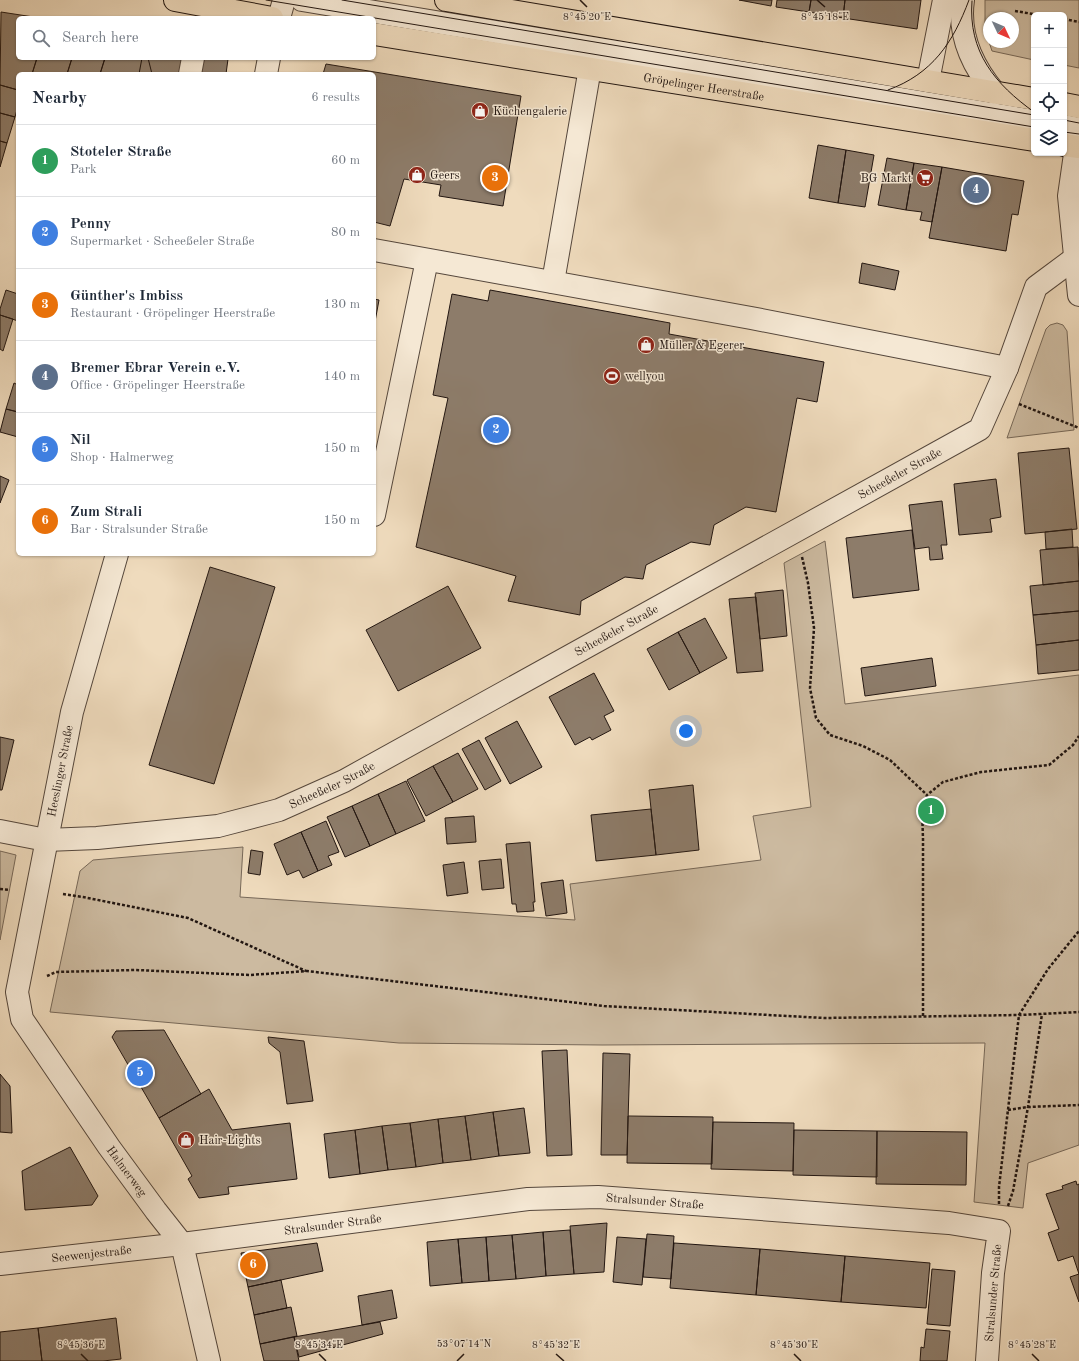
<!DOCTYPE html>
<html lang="en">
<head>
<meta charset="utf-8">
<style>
	:root { --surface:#fff; --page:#f2f2f3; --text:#1f2937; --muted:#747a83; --line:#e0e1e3; --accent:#0b8043 }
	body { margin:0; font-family:"Old Standard TT",serif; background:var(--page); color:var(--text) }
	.controls { position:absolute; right:12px; top:12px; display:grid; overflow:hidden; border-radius:6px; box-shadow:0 1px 3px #0004 }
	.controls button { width:36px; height:36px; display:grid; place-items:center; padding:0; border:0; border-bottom:1px solid var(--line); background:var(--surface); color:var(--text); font:20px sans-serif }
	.compass { position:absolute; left:983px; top:12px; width:36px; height:36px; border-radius:50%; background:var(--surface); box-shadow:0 1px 3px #0004; rotate:134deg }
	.you { position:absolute; left:686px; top:731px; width:14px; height:14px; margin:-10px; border:3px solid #fff; border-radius:50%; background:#1a73e8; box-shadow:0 0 0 6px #1a73e833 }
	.badge { display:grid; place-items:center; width:26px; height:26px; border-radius:50%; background:var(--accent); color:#fff; font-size:13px; font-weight:700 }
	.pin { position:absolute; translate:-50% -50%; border:2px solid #fff; box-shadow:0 1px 4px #0006 }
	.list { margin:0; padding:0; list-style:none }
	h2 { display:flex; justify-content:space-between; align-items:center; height:52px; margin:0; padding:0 16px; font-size:17px }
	h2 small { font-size:13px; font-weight:400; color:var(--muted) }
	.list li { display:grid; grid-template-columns:26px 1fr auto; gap:12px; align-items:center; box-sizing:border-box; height:72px; padding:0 16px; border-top:1px solid var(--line) }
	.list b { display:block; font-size:15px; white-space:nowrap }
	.list p { margin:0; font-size:13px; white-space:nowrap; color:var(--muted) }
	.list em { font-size:13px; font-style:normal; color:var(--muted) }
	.icon { flex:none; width:22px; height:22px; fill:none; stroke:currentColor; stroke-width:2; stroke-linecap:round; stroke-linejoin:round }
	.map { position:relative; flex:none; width:1079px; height:1361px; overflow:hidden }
	.search { position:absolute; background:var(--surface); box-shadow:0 1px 3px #0004; left:16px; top:16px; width:360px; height:44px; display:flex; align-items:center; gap:10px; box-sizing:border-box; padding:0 14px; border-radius:6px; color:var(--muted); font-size:15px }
	.panel { position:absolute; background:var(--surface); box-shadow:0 1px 3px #0004; left:16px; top:72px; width:360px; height:484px; border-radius:6px }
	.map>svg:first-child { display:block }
	.green { fill:#ccbaa0; stroke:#776858 }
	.building { fill:#8d7c6a; stroke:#221611 }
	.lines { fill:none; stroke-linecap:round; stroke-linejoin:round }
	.minor-casing { stroke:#55473c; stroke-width:24 }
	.major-casing { stroke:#221611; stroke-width:24 }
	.path { stroke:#221611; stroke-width:2.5; stroke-dasharray:3 2; stroke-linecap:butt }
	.minor { stroke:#f5e8d4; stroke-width:22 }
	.major { stroke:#efdbbd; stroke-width:22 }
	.tram { stroke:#221611; stroke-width:1 }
	.ticks { fill:none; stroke:#221611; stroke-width:1.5 }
	.labels { text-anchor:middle; stroke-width:3; stroke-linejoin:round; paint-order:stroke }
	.street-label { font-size:12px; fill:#221611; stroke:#f5e8d4 }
	.poi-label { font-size:12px; fill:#221611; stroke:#f5e8d4; text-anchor:start }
	.ticks-label { font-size:10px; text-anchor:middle; fill:#221611; stroke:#f5e8d4; stroke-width:3; stroke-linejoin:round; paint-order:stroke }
</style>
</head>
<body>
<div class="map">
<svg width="1079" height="1361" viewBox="0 0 1079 1361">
	<rect width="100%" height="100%" fill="#efdbbd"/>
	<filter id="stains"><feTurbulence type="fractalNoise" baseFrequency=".005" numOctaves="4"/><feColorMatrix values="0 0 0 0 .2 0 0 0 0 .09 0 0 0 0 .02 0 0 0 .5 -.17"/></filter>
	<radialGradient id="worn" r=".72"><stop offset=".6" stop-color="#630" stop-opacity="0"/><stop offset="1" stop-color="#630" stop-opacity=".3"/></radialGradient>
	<path class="green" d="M985,0H1079V68L1064,65V15H1034V60L992,51L989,42H1013V18H989V42L985,28Z
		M1057,323L1063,325L1067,331L1074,430L1007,438L1046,329L1050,325Z
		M825,541L845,704L1079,675V1145L1028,1163L1023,1208L974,1202L985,1043L602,1045L399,1043L50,1012L80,871L93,860L243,847L240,897L575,920L570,884L761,860L753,816L811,807L784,563Z
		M0,851L16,855L0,940Z"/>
	<path class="building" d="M739,0H772L771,6Z
		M777,0H811L809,12L776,7Z
		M811,0H845L843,18L809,12Z
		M845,0H921L917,29L843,18Z
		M1,12L40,18H18V58H37L32,74H18V90L0,85Z
		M37,58H72L67,74H32Z
		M72,58H105L100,74H67Z
		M105,58H148L152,74H100Z
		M142,58H220L228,59L226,74H139Z
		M326,64L521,96L503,206L439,196L441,185L404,179L390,226L374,222V74H323Z
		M0,85L18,90V106L15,117L0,113Z
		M0,113L15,117L7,143L0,141Z
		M0,141L7,143L0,167Z
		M818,145L846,150L838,203L809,198Z
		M846,150L874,155L865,207L838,203Z
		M887,158L914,163L906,210L878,205Z
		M914,163L942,167L932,222L920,220L922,212L906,210Z
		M942,167L1024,181L1018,215L1012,214L1006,251L929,238Z
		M862,263L899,271L895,290L859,283Z
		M6,290L18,294V321L0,315V309Z
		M490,290L670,323L669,334L824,362L817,402L797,398L776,512L746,507L714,525L710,545L691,542L646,565L643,579L625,577L581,601L580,615L508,601L516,576L416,547L448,398L433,395L452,294L488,301Z
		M374,299L379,300L374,327Z
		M0,315L13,319L3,351L0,349Z
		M14,383L18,385V412L6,409Z
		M6,409L18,412V437L0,432Z
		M1069,448L1077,529L1025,534L1018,453Z
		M0,476L9,480L0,503Z
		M996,479L1001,517L990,519L992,532L959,535L954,484Z
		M942,501L947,545H941L943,559L930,560L929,547L915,549L909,505Z
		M1072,529L1073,547L1046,549L1045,532Z
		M912,530L919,590L853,598L846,538Z
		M1078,547L1079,581L1043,585L1040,550Z
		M210,567L275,587L214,784L149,765Z
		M1079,581V611L1033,615L1030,586Z
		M448,586L481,648L398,691L366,630Z
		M783,590L787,636L760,639L755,593Z
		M756,597L763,671L737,673L729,599Z
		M1079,611V640L1036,645L1033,615Z
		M705,618L727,658L700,673L678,632Z
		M678,632L700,673L669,690L647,649Z
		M1079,640V670L1038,674L1036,645Z
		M932,658L936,686L865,696L861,668Z
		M594,673L614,711L604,716L611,730L592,740L590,737L575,745L549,697Z
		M517,721L542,767L510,784L485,738Z
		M0,737L14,740L2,790H0Z
		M479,740L501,781L485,790L462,749Z
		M458,753L478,789L453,802L433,766Z
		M433,766L453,802L426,816L407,780Z
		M406,781L425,821L396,834L378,794Z
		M693,785L699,850L656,855L649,790Z
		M378,794L396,834L370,846L352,806Z
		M352,806L370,846L345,857L327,817Z
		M651,809L656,855L596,861L591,815Z
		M474,816L476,842L447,844L445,818Z
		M326,821L339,852L328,856L332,865L318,871L301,832Z
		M301,832L318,871L303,878L299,870L287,875L274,844Z
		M530,842L535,902H533L534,911L517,912L516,904H512L506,844Z
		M251,850L263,852L260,875L248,873Z
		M501,859L504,888L482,890L479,861Z
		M464,862L468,893L447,896L443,865Z
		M563,880L567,913L546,916L541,883Z
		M164,1030L201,1094L159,1118L112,1037L116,1031Z
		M268,1037L304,1041L313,1101L287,1104L280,1052L269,1043Z
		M567,1050L572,1155L547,1156L542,1051Z
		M603,1053L630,1054L627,1155H601Z
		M0,1074L10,1086L12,1133L0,1132Z
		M209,1089L232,1130L290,1123L297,1179L228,1187L229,1194L199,1198L188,1179L192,1176L159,1118Z
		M524,1108L530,1153L499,1156L493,1112Z
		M493,1112L499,1156L471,1160L465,1116Z
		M465,1116L471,1160L443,1163L438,1119Z
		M628,1116L713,1117L712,1164L627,1163Z
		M438,1119L443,1163L416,1167L410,1123Z
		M713,1122L794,1123L793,1171L711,1169Z
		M410,1123L416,1167L388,1170L382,1126Z
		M382,1126L388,1170L360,1174L355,1130Z
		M355,1130L360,1174L329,1178L324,1134Z
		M794,1130L877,1131V1177L793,1175Z
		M877,1131L967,1132L966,1185L876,1184Z
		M70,1147L98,1196L92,1205L25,1210L22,1171Z
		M1076,1181L1077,1185L1079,1184V1274L1073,1256L1058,1261L1048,1233L1059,1229L1046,1194L1063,1189L1062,1186Z
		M607,1223L604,1272L574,1274L570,1226Z
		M570,1230L574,1274L546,1276L543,1232Z
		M543,1232L546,1276L516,1279L512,1235Z
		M647,1234L674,1236L671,1279L643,1277Z
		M512,1235L516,1279L489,1281L486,1237Z
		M486,1237L489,1281L462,1283L458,1239Z
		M617,1237L646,1239L642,1285L613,1282Z
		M458,1239L462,1283L430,1286L427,1242Z
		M317,1243L323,1271L248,1287L241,1253Z
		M674,1243L760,1249L756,1295L670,1288Z
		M760,1249L845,1256L841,1302L756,1295Z
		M845,1256L930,1263L926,1308L841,1302Z
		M932,1269L955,1271L950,1326L927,1324Z
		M1079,1274V1302L1070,1277Z
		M281,1280L287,1308L254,1315L248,1287Z
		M392,1290L397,1318L362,1325L358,1296Z
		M291,1307L297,1336L260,1344L254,1315Z
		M116,1318L121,1359L103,1361H42L38,1328Z
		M380,1322L383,1334L299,1357L294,1337Z
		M38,1328L42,1361H0V1332Z
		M926,1329L950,1331L947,1361H920L921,1347L924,1348Z
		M294,1337L299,1361H264L260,1344Z"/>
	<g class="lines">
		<defs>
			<g id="minor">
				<path d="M302,0L1034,121"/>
				<path d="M963,0C958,35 973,67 995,93"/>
				<path d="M279,18L284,0"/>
				<path d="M190,74L193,58"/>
				<path d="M266,74L269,58"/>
				<path d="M928,81L944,0"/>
				<path d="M1064,126L1079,129"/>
				<path d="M1076,147L1069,196L1079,295"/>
				<path d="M374,250L751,318L1007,368"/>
				<path d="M553,282L590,68"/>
				<path d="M374,515L427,260"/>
				<path id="s1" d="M117,554L72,712L17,992L22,1019L109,1147L156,1211L182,1244L209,1361"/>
				<path id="s2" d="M0,831L46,840L97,838L218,826L279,810L344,781L980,429L1007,368L1036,287L1075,258"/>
				<path id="s3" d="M0,1264L182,1244L528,1199L598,1197L949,1223L999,1231L993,1273L987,1361"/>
			</g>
			<g id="major">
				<path d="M175,0L272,18"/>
				<path d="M446,0L1034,99"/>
				<path id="s4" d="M374,34L1034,140"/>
				<path d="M1064,104L1079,107"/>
				<path d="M1064,145L1079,147"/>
			</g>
		</defs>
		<use href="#minor" class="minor-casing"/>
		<use href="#major" class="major-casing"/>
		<path class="path" d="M1015,11L1039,15
			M1064,19L1079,22
			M1019,404L1079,428
			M802,557L808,583L814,628L810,688L816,718L830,735L863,746L890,760L927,795
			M0,889L10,890
			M63,894L83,897L188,918L306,971
			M47,976L56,972L136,970L250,975L307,971L604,1006L824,1018L1019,1015L1079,1012
			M923,1016V839L922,808L927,795L943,782L981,772L1049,765L1073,745L1079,736
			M1008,1110L1028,1107L1079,1105
			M999,1204V1187L1019,1015L1048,969L1079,931
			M1008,1206L1013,1191L1028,1107L1042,1014"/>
		<use href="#minor" class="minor"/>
		<use href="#major" class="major"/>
		<path class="tram" d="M266,0L1034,127
			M342,0L1034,115
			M972,1C968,52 995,84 1034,112
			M888,90C932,74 953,43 969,0
			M1064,120L1079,123
			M1064,132L1079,134"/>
	</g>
	<path class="ticks" d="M580,0L587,7M817,0L825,7M81,1354L88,1361M319,1354L326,1361M556,1354L564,1361M794,1354L801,1361M1032,1354L1039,1361M457,1361L464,1354"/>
	<defs>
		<symbol id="shop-disc" viewBox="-11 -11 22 22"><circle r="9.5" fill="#8f2418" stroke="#f5e8d4"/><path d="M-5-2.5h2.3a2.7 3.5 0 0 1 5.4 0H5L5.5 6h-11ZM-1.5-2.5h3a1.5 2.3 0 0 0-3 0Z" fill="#fff"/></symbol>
		<symbol id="supermarket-disc" viewBox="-11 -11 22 22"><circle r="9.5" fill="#8f2418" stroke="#f5e8d4"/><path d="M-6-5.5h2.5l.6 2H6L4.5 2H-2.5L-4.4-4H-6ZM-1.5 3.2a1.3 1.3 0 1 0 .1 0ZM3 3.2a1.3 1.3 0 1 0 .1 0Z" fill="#fff"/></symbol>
		<symbol id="stadium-disc" viewBox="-11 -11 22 22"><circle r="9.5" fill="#8f2418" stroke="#f5e8d4"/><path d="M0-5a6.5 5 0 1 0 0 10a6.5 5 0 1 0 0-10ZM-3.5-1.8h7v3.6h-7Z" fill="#fff"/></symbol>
	</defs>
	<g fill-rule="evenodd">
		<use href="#shop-disc" x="470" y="101" width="20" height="20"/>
		<use href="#shop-disc" x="407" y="165" width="20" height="20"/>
		<use href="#supermarket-disc" x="915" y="168" width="20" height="20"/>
		<use href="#shop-disc" x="636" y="335" width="20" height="20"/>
		<use href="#stadium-disc" x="602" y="366" width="20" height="20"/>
		<use href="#shop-disc" x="176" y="1130" width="20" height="20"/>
	</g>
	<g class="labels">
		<g class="street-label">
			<text dy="4" stroke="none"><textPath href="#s4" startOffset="334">Gröpelinger Heerstraße</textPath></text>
			<text dy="4" stroke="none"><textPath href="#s2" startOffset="989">Scheeßeler Straße</textPath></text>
			<text dy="4" stroke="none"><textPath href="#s2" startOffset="665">Scheeßeler Straße</textPath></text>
			<text transform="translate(60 771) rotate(-79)" y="4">Heeslinger Straße</text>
			<text dy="4" stroke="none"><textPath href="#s2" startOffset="341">Scheeßeler Straße</textPath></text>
			<text dy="4" stroke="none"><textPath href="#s1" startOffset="662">Halmerweg</textPath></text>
			<text dy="4" stroke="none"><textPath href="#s3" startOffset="659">Stralsunder Straße</textPath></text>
			<text dy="4" stroke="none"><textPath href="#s3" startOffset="335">Stralsunder Straße</textPath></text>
			<text dy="4" stroke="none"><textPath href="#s3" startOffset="92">Seewenjestraße</textPath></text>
			<text transform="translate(993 1293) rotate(-85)" y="4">Stralsunder Straße</text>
		</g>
		<g class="poi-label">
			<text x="493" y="115">Küchengalerie</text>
			<text x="430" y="179">Geers</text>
			<text x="912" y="182" text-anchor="end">BG Markt</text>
			<text x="659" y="349">Müller &amp; Egerer</text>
			<text x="625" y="380">wellyou</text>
			<text x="199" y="1144">Hair-Lights</text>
		</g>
	</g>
	<g class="ticks-label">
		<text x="587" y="20">8°45'20"E</text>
		<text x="825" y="20">8°45'18"E</text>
		<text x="464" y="1347">53°07'14"N</text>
		<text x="81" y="1348">8°45'36"E</text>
		<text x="319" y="1348">8°45'34"E</text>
		<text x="556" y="1348">8°45'32"E</text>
		<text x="794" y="1348">8°45'30"E</text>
		<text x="1032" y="1348">8°45'28"E</text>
	</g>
	<rect width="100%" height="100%" filter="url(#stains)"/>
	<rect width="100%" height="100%" fill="url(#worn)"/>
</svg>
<div class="controls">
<button>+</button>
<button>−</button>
<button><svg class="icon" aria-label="locate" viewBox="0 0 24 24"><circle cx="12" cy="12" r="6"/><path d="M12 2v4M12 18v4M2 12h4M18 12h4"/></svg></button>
<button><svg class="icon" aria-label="layers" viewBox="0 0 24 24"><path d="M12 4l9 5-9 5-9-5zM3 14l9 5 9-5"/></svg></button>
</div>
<svg class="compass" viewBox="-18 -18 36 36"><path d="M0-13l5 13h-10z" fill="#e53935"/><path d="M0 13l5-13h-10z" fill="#747a83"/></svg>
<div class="you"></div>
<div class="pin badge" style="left:931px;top:811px;background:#2e9e5b">1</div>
<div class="pin badge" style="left:496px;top:430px;background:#3f7fe0">2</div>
<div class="pin badge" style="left:495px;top:178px;background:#e8710a">3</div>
<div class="pin badge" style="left:976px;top:190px;background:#5c6f8a">4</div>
<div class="pin badge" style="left:140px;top:1073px;background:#3f7fe0">5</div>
<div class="pin badge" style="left:253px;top:1265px;background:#e8710a">6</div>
<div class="search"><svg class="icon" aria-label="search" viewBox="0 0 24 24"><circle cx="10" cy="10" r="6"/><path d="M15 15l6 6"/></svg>Search here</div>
<section class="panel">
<h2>Nearby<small>6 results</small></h2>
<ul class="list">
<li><span class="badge" style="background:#2e9e5b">1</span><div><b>Stoteler Straße</b><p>Park</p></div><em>60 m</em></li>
<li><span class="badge" style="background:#3f7fe0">2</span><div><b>Penny</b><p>Supermarket · Scheeßeler Straße</p></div><em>80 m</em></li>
<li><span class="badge" style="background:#e8710a">3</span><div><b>Günther's Imbiss</b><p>Restaurant · Gröpelinger Heerstraße</p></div><em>130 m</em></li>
<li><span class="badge" style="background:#5c6f8a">4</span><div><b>Bremer Ebrar Verein e.V.</b><p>Office · Gröpelinger Heerstraße</p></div><em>140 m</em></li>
<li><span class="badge" style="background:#3f7fe0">5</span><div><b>Nil</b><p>Shop · Halmerweg</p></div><em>150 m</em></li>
<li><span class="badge" style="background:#e8710a">6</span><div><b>Zum Strali</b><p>Bar · Stralsunder Straße</p></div><em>150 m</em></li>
</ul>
</section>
</div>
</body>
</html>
